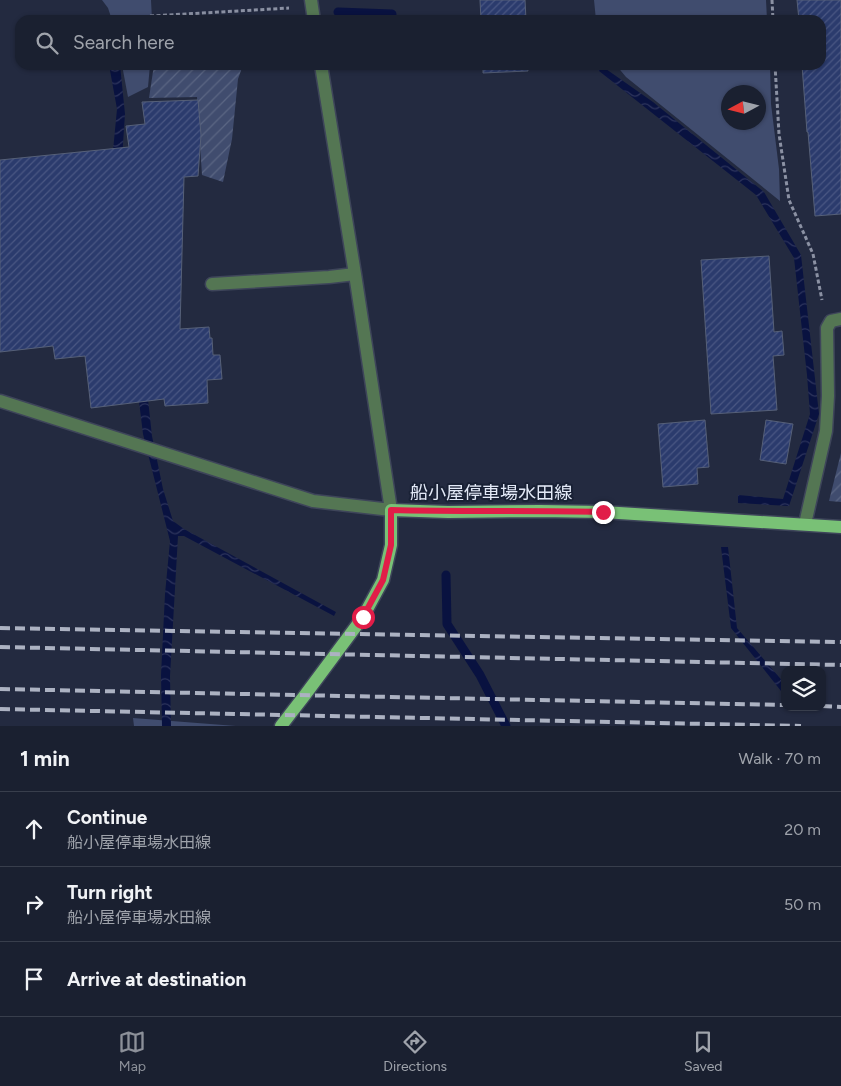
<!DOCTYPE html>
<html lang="en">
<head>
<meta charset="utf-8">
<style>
	:root { --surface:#1a2030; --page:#232838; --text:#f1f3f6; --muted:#9fa3ab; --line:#383e4c; --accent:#8c9099 }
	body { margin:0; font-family:Figtree,"Noto Sans JP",sans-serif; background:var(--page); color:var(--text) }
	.controls { position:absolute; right:15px; bottom:15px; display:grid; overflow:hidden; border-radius:10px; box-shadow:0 1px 4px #0004 }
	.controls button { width:45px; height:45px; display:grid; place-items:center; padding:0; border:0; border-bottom:1px solid var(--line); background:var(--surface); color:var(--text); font:25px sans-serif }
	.compass { position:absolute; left:721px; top:85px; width:45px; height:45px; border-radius:50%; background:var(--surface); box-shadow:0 1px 4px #0004; rotate:263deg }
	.stop { position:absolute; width:15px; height:15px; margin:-11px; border:4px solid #e11d48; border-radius:50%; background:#fff }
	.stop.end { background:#e11d48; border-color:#fff; box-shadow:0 1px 5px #0008 }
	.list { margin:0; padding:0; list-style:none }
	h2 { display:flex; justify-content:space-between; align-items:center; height:65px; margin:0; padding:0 20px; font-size:21px }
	h2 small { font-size:16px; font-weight:400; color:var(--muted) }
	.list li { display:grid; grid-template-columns:32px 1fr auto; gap:15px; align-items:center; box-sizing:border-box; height:75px; padding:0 20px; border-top:1px solid var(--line) }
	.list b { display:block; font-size:19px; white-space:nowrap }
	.list p { margin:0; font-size:16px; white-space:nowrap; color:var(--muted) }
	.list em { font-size:16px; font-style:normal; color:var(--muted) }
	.icon { flex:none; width:28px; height:28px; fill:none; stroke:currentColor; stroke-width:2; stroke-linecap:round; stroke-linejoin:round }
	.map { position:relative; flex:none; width:841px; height:726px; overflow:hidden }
	.search { position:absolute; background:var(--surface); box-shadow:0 1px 4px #0004; left:15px; right:15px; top:15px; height:55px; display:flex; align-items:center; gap:12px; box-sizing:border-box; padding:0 18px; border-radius:15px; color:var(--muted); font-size:19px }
	.sheet { height:290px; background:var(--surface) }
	nav { display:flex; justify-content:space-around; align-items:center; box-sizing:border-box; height:70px; border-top:1px solid var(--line); background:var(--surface); font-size:14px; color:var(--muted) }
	nav a { display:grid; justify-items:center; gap:2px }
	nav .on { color:var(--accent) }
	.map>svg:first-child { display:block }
	.green { fill:#404c6e; fill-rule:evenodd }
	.garden { fill:url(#garden-furrows) }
	.water { fill:url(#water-waves) }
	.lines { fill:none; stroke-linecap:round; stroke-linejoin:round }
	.stream { stroke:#091240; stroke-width:9 }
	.building { fill:url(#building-hatch); stroke:#566078 }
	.minor-casing { stroke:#3e455a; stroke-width:15 }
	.major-casing { stroke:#3e455a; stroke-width:15 }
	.path { stroke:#8b91a3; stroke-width:3; stroke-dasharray:4 2.5; stroke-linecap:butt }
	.minor { stroke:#547653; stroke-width:12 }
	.major { stroke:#79c176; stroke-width:12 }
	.rail { stroke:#acb2c2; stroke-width:4; stroke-dasharray:10 5; stroke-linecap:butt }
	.route { stroke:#e11d48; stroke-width:6 }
	.labels { text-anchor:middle; stroke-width:4; stroke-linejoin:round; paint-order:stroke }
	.street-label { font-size:18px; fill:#e3e9f7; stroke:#192135 }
</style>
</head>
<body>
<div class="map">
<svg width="841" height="726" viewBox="0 0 841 726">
	<defs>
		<pattern id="garden-furrows" width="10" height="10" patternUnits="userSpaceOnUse" patternTransform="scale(1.25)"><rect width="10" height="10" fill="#404c6e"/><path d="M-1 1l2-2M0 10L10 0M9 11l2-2" fill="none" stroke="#5b6683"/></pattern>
		<pattern id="water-waves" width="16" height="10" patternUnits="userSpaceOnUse" patternTransform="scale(1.25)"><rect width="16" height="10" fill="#091240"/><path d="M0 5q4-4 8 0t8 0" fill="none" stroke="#2d345c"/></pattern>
		<pattern id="building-hatch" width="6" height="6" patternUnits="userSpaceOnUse" patternTransform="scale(1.25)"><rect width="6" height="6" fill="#2b3b6d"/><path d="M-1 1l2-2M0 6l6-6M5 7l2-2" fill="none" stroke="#4a5783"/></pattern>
	</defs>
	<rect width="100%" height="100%" fill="#232a40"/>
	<path class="green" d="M102,0H151L152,20H112L108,8Z
		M594,0H766L767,20H596Z
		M122,65H150L148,87L128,97Z
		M616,65H770L771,104L779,169L780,201L626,77ZM728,92H758V122H728Z
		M133,718L236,726H134Z"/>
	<path class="garden" d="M154,65H243L238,79L232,139L223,182L202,175L197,97L149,98Z
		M841,453V502L829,501Z"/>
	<path class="water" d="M109,65H120L125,114L122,159L152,436L163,489L173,521L184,529L336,612L334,616L184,536H178L170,676L171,726H162L161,675L165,594L170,541L143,434L124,279L112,161L117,109Z
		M595,65H604L606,69L653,102L764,192L801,255L819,414L789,506L738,503V495L783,499L810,414L807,375L794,258L756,195L599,71Z
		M721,547H728L737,628L785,684V688L781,691L731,628Z"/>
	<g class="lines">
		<path class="stream" d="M338,12L392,14
			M446,575L447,624L480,675L506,726"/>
	</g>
	<path class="building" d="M480,0H525L526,20H481Z
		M797,0H841V214L815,216L808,132H807L802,65H821V20H799Z
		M483,65H527L528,71L483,73Z
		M198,100L201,135L198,176L184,177L180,329L209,327L210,338H212L213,355H220L222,379L207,380L208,403L165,406L164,399L91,408L85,356L55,359L53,346L0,352V160L129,147L126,126L145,124L142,102Z
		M769,256L774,332L782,331L784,355L773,356L777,410L711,414L701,260Z
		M705,420L709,467L697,468L698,484L663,487L658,424Z
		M766,420L793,424L786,464L760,460Z"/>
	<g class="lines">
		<defs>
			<path id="minor" d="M311,0L314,20
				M212,284L329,277L355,274
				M0,401L313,501L391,510L355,274L321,65
				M805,524L826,431L828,396L827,328L831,321L841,319"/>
			<path id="major" d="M281,726L305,695L363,617L383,580L391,545V510L448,512L540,511L603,512L841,527"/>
		</defs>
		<use href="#minor" class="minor-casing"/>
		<use href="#major" class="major-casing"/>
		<path class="path" d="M772,0L773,20
			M150,16L289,8
			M775,65L779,134L789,200L813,254L822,300"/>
		<use href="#minor" class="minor"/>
		<use href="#major" class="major"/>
		<path class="rail" d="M0,628L841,642
			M0,647L841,665
			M0,689L785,705
			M822,706L841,707
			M0,709L801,726"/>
	</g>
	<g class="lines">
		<path class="route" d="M363,617L383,580L391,545V510C462,512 533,510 603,512"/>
	</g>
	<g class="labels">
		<g class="street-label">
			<text x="491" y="499">船小屋停車場水田線</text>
		</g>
	</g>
</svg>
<div class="controls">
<button><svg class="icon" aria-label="layers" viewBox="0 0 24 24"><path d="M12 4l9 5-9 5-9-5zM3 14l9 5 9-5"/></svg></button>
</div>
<svg class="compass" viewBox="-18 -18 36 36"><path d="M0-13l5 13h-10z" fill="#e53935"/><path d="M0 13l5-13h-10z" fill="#9fa3ab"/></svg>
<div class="stop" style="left:363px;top:617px"></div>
<div class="stop end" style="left:603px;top:512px"></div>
<div class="search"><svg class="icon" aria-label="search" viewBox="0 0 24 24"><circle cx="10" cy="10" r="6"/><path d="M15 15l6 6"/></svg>Search here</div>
</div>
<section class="sheet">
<h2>1 min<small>Walk · 70 m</small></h2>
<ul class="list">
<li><svg class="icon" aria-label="ahead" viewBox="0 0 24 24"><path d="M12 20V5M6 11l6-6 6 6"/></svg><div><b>Continue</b><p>船小屋停車場水田線</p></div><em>20 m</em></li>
<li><svg class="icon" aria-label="right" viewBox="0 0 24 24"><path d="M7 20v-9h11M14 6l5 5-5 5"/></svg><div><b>Turn right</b><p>船小屋停車場水田線</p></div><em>50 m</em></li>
<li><svg class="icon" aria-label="arrive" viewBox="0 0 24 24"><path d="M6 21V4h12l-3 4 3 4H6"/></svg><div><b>Arrive at destination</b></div></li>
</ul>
</section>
<nav>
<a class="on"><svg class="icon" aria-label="map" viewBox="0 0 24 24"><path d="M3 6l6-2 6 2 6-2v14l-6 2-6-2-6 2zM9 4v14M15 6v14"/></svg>Map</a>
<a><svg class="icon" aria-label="directions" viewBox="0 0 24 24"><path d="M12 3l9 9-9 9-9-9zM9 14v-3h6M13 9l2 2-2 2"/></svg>Directions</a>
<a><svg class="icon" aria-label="saved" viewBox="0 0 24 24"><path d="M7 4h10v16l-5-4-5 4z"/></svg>Saved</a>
</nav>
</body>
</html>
